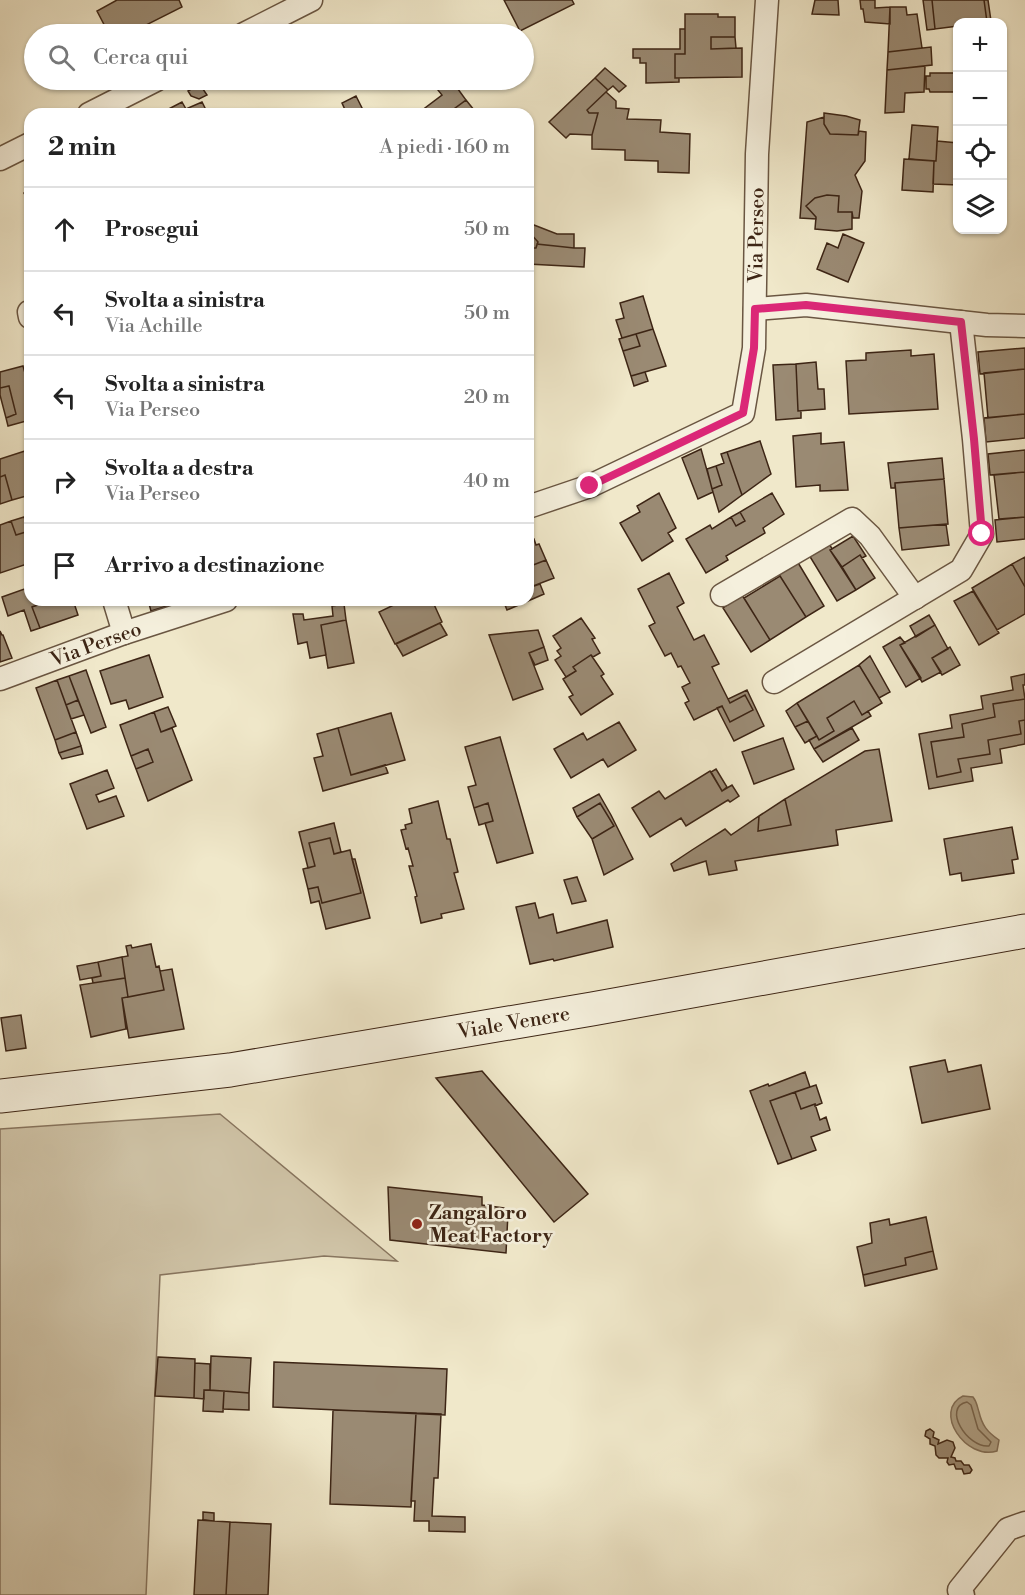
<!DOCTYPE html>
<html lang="it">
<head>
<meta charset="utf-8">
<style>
	:root { --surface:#fff; --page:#f6f6f6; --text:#222; --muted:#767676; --line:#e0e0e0 }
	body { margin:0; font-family:"Libre Bodoni",serif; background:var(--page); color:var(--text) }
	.controls { position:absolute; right:18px; top:18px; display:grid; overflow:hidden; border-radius:12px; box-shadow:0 2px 4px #0004 }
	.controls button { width:54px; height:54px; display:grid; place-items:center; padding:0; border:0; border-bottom:2px solid var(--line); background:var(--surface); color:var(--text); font:30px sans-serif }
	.stop { position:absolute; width:18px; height:18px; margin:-14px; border:4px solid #db2777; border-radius:50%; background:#fff }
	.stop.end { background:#db2777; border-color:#fff; box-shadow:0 2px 6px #0008 }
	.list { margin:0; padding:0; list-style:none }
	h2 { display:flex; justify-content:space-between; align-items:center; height:78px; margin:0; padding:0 24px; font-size:26px }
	h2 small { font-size:20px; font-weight:400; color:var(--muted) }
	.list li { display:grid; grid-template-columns:39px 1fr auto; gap:18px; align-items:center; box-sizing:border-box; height:84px; padding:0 24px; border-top:2px solid var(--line) }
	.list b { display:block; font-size:22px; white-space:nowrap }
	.list p { margin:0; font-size:20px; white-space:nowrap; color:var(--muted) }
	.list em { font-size:20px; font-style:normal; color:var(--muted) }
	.icon { flex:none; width:33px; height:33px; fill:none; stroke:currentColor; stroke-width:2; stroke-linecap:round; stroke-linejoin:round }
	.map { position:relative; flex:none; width:1025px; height:1595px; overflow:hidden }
	.search { position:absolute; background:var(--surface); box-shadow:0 2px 4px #0004; left:24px; top:24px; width:510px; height:66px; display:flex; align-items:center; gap:15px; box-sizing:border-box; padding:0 21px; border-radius:33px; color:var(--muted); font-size:22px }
	.panel { position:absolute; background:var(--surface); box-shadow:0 2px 4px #0004; left:24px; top:108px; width:510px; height:498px; border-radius:18px }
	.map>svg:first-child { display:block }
	.green { fill:#d2c7ab; stroke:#887660; stroke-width:1.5 }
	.water { fill:#b3a68c; stroke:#84725c; stroke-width:1.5 }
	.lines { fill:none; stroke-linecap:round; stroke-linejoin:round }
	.shore { stroke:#786650; stroke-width:1.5 }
	.building { fill:#9a8a73; stroke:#3d2515; stroke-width:1.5 }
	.street-casing { stroke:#6a5642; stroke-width:25 }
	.secondary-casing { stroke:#3d2515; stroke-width:35 }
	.street { stroke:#f5f0dd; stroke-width:22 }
	.secondary { stroke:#f5f0dd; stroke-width:33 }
	.route { stroke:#db2777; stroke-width:8 }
	.poi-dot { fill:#8f2418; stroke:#f5f0dd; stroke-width:2 }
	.labels { text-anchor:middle; stroke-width:5; stroke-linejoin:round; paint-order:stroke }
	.street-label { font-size:20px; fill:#3d2515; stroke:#f5f0dd }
	.poi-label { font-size:20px; font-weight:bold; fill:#3d2515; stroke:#f5f0dd; text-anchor:start }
</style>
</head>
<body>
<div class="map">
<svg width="1025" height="1595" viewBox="0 0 1025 1595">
	<rect width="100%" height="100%" fill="#f0e8ca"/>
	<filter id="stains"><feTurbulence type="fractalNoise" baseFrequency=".00333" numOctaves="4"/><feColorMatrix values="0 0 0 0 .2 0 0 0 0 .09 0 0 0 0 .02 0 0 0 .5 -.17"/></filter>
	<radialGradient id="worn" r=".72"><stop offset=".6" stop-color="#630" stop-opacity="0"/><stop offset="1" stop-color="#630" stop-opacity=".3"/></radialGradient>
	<path class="green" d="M220,1114L397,1261L324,1256L160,1275L146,1595H0V1129Z"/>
	<path class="water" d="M963,1396L973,1397C977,1402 977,1406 979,1412C982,1425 987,1432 999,1440L997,1451C966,1461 932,1411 963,1396Z"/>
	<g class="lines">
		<path class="shore" d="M967,1402L971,1405L978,1429L991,1442L989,1446C967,1448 942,1407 967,1402Z"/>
	</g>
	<path class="building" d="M117,0H179L182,7L138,29L140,34H109L97,11Z
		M504,0H572L574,4L520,31Z
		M815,0H838L839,15L812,14Z
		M860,0H875V8L890,7V24L865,22L863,9H861Z
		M923,0H932L935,29L927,30Z
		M932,0H984L987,22H958V26L935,29Z
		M984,0H988L991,21L987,22Z
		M890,7H906L907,15L917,14L922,48L888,52Z
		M685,14H718V17H735V37H711V49L742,48V77L675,78V54H685Z
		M680,29H685V54H675V78H679V82L646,83V63H640V58H633V49H680Z
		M711,37H735L736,48L711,49Z
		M931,47L932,65L887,70L888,52Z
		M925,66L924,92L905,93L904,112L885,113L887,70Z
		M605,68L626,86L619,92L613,86L608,90L595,78Z
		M930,73H958V92H930L929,89H926V76H930Z
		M595,78L608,90L587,110L589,113H598L592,135L570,134L566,138L549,122Z
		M430,80H455L457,83L455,85L466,100L447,114H417L442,95Z
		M196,86L203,89L207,95L199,99L191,96L188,91Z
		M606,92L616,101V108L629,109L627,119L661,120L660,132L690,134L689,173L658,172V161L625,160V150L592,149V135L598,113H589L587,110Z
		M356,96L363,110L355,114H347L342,103Z
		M466,100L474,110L469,114H454L451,111Z
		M182,102L186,109L202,102L208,114H159Z
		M824,113L846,116L860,120L858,135L830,134L824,124Z
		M824,117V124L830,134L858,135L859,131L866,132L865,161L855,175L862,191L859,218H853L852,212H838L839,196L827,195L815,198L806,206L816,217V219L800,218L807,122Z
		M912,125L938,127L936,161L909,159Z
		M937,141L958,143V185L933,184L934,161H936Z
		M904,159L934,161L933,192L902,190Z
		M30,190V204L24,193Z
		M827,195L839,196L838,212H852V229L837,231L815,229L816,217L806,206L815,198Z
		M528,223L532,227L529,232L538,242L536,248H528Z
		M534,225L557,234H574V248L537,244L538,242L529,232Z
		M843,234L864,243L848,282L817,269L827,243L838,248Z
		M537,244L574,248H585L584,267L528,264V248H536Z
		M643,296L653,329L622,338L616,320L624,318L620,303Z
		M653,329L666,366L631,376L623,351L640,346L636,334Z
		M636,334L640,346L623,351L619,339Z
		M1025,348V369L980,374L978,352Z
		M911,350V356L934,354L938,409L849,414L846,361L866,360V353Z
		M816,362L818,389H824L825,409L798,411L796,364Z
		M796,364L798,411H801V418L776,420L773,365Z
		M23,366L30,391V420L8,426L6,418L16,414L9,386L0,388V372Z
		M1025,369V414L988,418L984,373Z
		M645,372L648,381L634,386L631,376Z
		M9,386L16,414L6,418L0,395V388Z
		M1025,414V438L986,442L984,418Z
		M821,433V444L844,442L848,490L820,491V485L796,487L793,436Z
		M760,441L771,474L742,495L727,452Z
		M701,449L713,492L698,499L682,458Z
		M28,450L30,456V495L12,500L5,475L0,477V459Z
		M1025,450V472L990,475L988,454Z
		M727,452L742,495L719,512L712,489L722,485L716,466L724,463L721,454Z
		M942,458L944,479L895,483V488H891L888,463Z
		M716,466L722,485L712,489L707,469Z
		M1025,472V517L999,519L994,475Z
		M5,475L12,500L0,504V477Z
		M944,479L948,524L899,528L895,483Z
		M659,493L676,528L668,533L673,541L642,561L620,523L640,512L637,506Z
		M772,493L784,514L763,528L765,533L726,556L728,560L706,573L686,539L710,525L712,529L731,517L736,526L745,521L740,512Z
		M740,512L745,521L736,526L731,517Z
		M30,515V563L0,573V525L11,521L16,535L29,531L24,517Z
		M24,517L29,531L16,535L11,521Z
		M1025,517V539L997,542L995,520Z
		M946,524L949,545L902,550L899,528Z
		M853,536L866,556L862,558L860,555L842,567L830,550Z
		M534,539L536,545L539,544L546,560L528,567V542Z
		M829,543L832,549L830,550L856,590L837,601L809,555Z
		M860,555L875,578L856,590L842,567Z
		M1025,557V587L1012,564Z
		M546,560L554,578L528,588V567Z
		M797,561L824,606L806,617L778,573Z
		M1012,564L1025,587V614L997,630L972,588Z
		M669,573L684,603L677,607L694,640L704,635L719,664L712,667L730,703L745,695L753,710L730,722L722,706L694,720L685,703L689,701L682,687L690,683L681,666L678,667L671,653L665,656L649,626L655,623L638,589Z
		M780,576L806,617L770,640L744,598Z
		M540,584L544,594L507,610L503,600H528V588Z
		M30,587V600H52L32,607L40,628L31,631L24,610L8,616L2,597Z
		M973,591L999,633L979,645L954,601Z
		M742,595L770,640L751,652L723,608Z
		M52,600H73L78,615L40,628L32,607Z
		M148,600H165L167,606L151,611Z
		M165,600H185L167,606Z
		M404,600H432L442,622L395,644L379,612Z
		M344,604L346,620L321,625L326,655L310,658L307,642L298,644L293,614H303L304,620L333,616L332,606Z
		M929,615L935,625L916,637L910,626Z
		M581,618L595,638L592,639L600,653L593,657L591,655L573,667L576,671L566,677L555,660L561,656L557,651L561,648L553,636Z
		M346,620L354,663L328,668L321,625Z
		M440,623L447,635L403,656L396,644Z
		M935,625L948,649L932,658L941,672L922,682L900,645Z
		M538,630L544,647L529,653L543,689L513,700L489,635Z
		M0,631L2,635H3L12,658L0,662Z
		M900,637L905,643L900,645L921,678L906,687L883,647Z
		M544,647L548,660L535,665L529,653Z
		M950,647L960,665L942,675L932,658Z
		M149,655L163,697L129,709L126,700L111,704L100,671Z
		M591,655L604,674L601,676L613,694L581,715L569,697L573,695L563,679L576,671L573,667Z
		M870,656L890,692L879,698L859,665Z
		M859,665L882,703L862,715L854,701L827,718L834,731L819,740L797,703Z
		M86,670L106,727L91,733L69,676Z
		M1025,674V685H1023L1025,699L993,704L995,717L962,724L964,737L931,742L937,777L961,772L958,759L990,754L988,740L1021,734L1019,721L1025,720V744L1000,749L1002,763L971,768L973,781L929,789L919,734L952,728L950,715L983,709L981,696L1013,690L1011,677Z
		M69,676L78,700L66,705L57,680Z
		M57,680L76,732L55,740L36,688Z
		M747,690L764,726L734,741L717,708L722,706L730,722L753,710L745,695L730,703L728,699Z
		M1025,699V720L1019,721L1021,734L988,740L990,754L958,759L961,772L937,777L931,742L964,737L962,724L995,717L993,704Z
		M78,700L84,715L71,719L66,705Z
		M854,701L862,715L868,711L871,716L814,749L809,740L817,736L819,740L834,731L827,718Z
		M797,703L808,721L795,727L786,711Z
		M168,707L176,726L161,732L154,712Z
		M154,712L161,732L172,728L192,780L148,801L136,769L153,762L148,749L131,756L120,725Z
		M391,713L405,760L351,775L338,728Z
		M808,721L817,736L805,743L795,727Z
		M619,722L636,750L608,767L603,759L571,778L554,749L583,733L587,740Z
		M338,728L351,775L385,765L388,773L323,791L314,758L323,756L317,734Z
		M852,728L859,740L823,762L814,749Z
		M76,732L81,746L59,753L55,740Z
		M500,737L533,853L497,863L485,823L493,821L488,803L474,808L468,787L476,785L465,747Z
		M783,738L794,769L754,784L742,752Z
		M81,746L83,754L62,759L59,753Z
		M148,749L153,762L136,769L131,756Z
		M879,749L892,821L836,830L838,845L735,861L737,870L709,875L706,861L674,871L671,864L692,850L725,829L731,835L759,816L758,831L791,825L785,799L865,751Z
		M716,769L727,787L722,791L711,772Z
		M107,770L114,788L96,795L99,802L116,796L124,816L87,829L70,784Z
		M710,771L722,791L732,785L739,796L730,802L728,800L686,826L681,818L650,837L632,808L659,791L665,799Z
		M599,794L611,815L633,859L604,875L592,839L614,826L600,803L577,817L573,808Z
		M785,799L791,825L758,831L759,816Z
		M438,801L447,839H450L458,872L454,873L464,909L441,914L442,918L421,923L415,897L417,896L409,866H413L408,848L406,849L401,830L406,829L405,825L412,823L409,809Z
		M488,803L493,821L479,825L474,808Z
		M600,803L614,826L592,839L577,817Z
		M334,823L341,852L334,854L330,838L309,843L315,866L308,868L299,832Z
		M1012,827L1018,859L1012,860L1014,873L962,881L961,873L950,875L944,839Z
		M330,838L334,854L350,850L361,893L322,903L318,887L308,889L303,869L315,866L309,843Z
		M352,859H355L370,918L326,929L319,901L311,903L308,889L318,887L322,903L361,893Z
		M577,877L586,901L572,904L564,880Z
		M535,903L539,918L553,914L557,933L607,920L613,947L554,961L553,959L530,964L516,907Z
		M151,944L156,967L159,966L164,990L128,997L122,957L128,956L126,946L131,945L132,948Z
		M122,957L125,978L93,983L92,978L101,976L98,962Z
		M98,962L101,976L80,980L77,966Z
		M172,969L184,1029L129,1038L122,998L164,990L160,971Z
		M125,978L128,997L122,998L126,1029L91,1037L80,985Z
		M21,1015L26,1048L6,1051L1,1018Z
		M945,1060L948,1072L981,1065L990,1109L922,1123L910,1067Z
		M482,1071L588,1194L554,1222L436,1078Z
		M805,1072L810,1087L770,1101L792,1159L778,1164L750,1091L768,1084L769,1086Z
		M816,1085L822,1103L815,1106V1104L801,1109L795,1092Z
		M795,1092L801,1109L815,1104L820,1120L826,1117L830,1130L811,1137L816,1150L792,1159L770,1101Z
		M388,1187L482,1197V1205L504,1208L508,1213L506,1253L390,1240Z
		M926,1217L933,1251L905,1258L906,1265L863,1275L857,1247L872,1243L870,1223L889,1219L890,1225Z
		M933,1251L937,1269L865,1286L863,1275L906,1265L905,1258Z
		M211,1356L251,1358L249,1393L210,1390Z
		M158,1357L195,1359L194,1398L155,1396Z
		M274,1362L447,1369L445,1415L273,1407Z
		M195,1363L210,1364V1390H204V1399L194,1398Z
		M204,1390L224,1391L223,1412L203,1411Z
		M224,1391L249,1393V1410L223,1409Z
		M333,1410L416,1413L411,1507L330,1504Z
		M416,1413L441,1414L438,1478H434L432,1516L465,1517V1532L429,1531V1521H414L415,1501H411Z
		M930,1429L934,1432L933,1437L939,1440L938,1444L947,1440L953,1442L955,1448L951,1457L955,1458L956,1461H961L964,1465H969L972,1470L970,1473L964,1474L962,1469H956L954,1464L949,1465L947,1462L948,1458H939L936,1455L935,1446L930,1444V1439L925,1436L926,1431Z
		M203,1512L214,1513V1521L203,1520Z
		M198,1520L230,1522L226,1595H194Z
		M230,1522L271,1524L268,1595H226Z"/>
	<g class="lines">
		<defs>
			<g id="street">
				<path d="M244,34L311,0"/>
				<path d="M89,114L156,80"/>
				<path d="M0,159L30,144"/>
				<path d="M755,309L806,305L987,325L1025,326"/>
				<path d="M29,312L30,317"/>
				<path id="s1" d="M528,507L590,486L743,413L754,348L757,154L767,0"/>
				<path d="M722,595L852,519L870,536L915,598"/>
				<path d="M114,600L124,633"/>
				<path id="s2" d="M0,679L124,633L226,600"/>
				<path d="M774,682L961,570L982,534L974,439L961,322"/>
				<path d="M963,1595L959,1590L1008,1529L1025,1523"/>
			</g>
			<g id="secondary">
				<path id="s3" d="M0,1096L230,1070L592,1009L1025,931"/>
			</g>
		</defs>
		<use href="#street" class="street-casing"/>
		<use href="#secondary" class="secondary-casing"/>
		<use href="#street" class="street"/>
		<use href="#secondary" class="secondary"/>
	</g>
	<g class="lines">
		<path class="route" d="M590,486L743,413L754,348L755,309L806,305L961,322L974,439L982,534"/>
	</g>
	<circle class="poi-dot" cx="417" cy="1224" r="6"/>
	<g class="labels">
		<g class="street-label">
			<text dy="7" stroke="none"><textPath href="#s1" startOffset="414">Via Perseo</textPath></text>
			<text dy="7" stroke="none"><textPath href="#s2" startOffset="102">Via Perseo</textPath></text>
			<text dy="7" stroke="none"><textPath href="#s3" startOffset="519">Viale Venere</textPath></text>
		</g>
		<g class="poi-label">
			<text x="429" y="1219">Zangaloro<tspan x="429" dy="23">Meat Factory</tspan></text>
		</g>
	</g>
	<rect width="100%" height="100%" filter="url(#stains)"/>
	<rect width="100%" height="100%" fill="url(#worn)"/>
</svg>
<div class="controls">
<button>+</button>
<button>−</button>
<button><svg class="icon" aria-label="locate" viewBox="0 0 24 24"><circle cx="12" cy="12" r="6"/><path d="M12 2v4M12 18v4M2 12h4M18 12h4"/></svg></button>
<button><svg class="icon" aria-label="layers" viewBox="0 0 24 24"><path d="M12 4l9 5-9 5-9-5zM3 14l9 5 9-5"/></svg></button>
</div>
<div class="stop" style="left:982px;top:534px"></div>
<div class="stop end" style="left:590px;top:486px"></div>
<div class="search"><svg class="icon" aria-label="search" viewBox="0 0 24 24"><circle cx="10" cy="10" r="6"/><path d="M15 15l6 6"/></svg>Cerca qui</div>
<section class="panel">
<h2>2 min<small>A piedi · 160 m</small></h2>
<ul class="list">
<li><svg class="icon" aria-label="ahead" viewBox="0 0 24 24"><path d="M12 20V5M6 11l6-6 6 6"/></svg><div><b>Prosegui</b></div><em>50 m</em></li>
<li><svg class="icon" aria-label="left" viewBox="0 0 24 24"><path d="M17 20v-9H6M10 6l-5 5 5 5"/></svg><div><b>Svolta a sinistra</b><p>Via Achille</p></div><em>50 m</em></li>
<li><svg class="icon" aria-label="left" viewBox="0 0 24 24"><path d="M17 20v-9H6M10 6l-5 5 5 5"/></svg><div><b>Svolta a sinistra</b><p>Via Perseo</p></div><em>20 m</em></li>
<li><svg class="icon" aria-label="right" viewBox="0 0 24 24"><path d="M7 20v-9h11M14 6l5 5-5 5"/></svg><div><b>Svolta a destra</b><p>Via Perseo</p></div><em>40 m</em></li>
<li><svg class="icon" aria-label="arrive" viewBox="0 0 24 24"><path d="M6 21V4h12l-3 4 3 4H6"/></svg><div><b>Arrivo a destinazione</b></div></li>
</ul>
</section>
</div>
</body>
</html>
